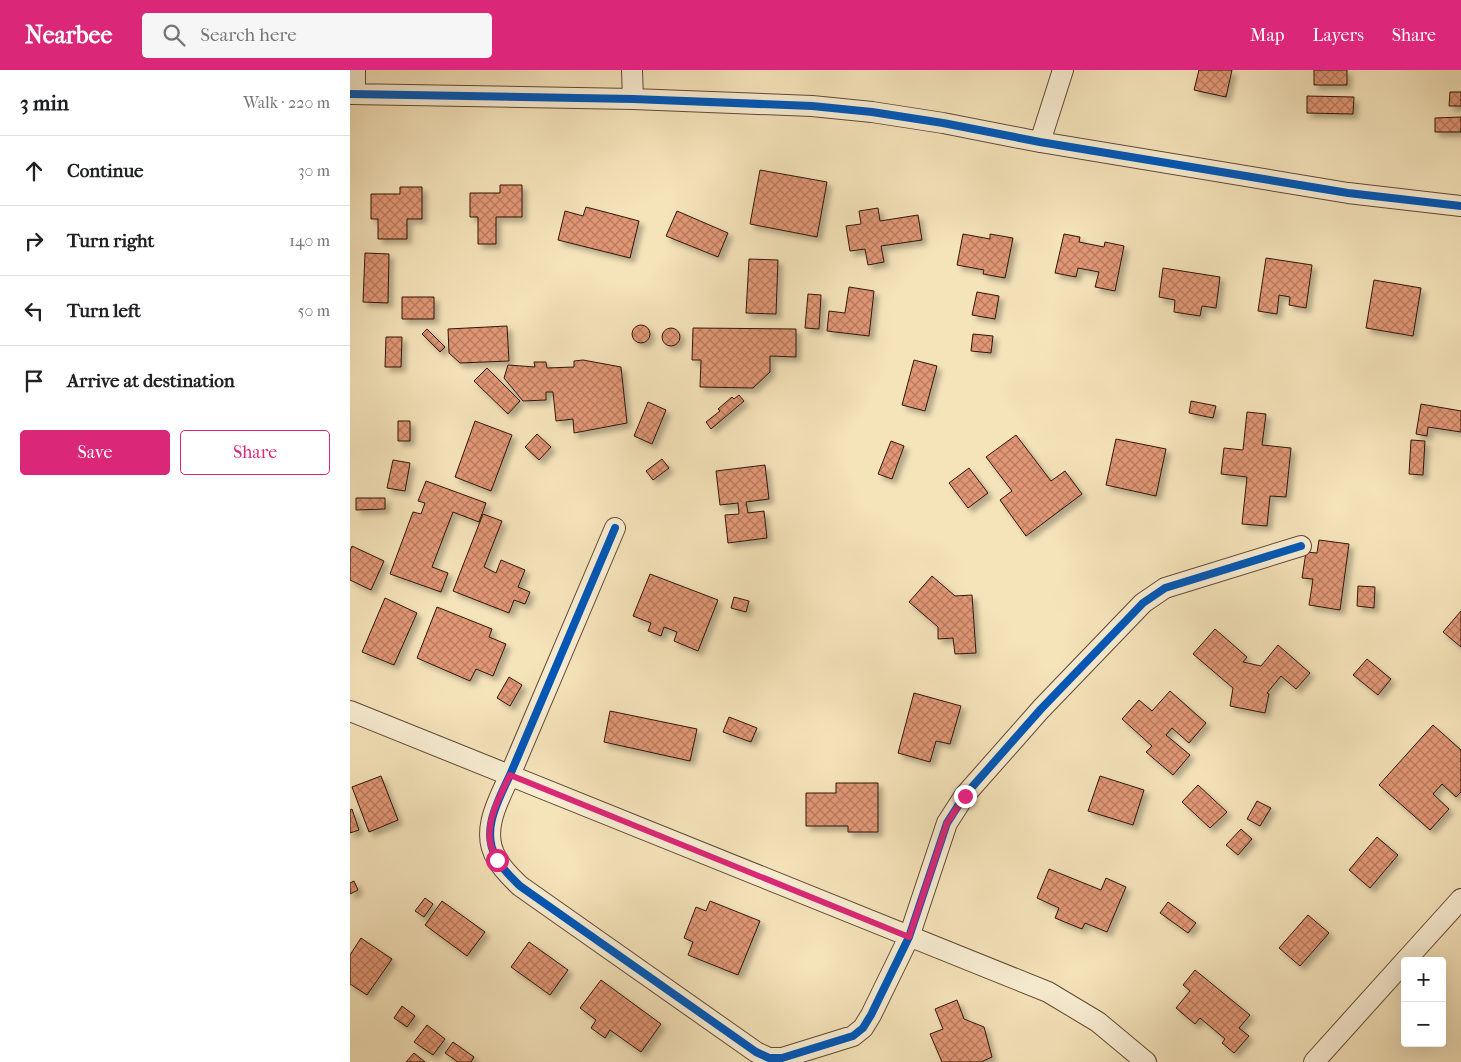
<!DOCTYPE html>
<html lang="en">
<head>
<meta charset="utf-8">
<style>
	:root { --surface:#fff; --page:#f6f6f6; --text:#202124; --muted:#757577; --line:#e0e0e0; --accent:#db2777 }
	body { margin:0; font-family:"IM FELL French Canon",serif; background:var(--page); color:var(--text) }
	.controls { position:absolute; right:15px; bottom:15px; display:grid; overflow:hidden; border-radius:5px; box-shadow:0 5px 20px #0002 }
	.controls button { width:45px; height:45px; display:grid; place-items:center; padding:0; border:0; border-bottom:1px solid var(--line); background:var(--surface); color:var(--text); font:25px sans-serif }
	.stop { position:absolute; width:15px; height:15px; margin:-11px; border:4px solid #db2777; border-radius:50%; background:#fff }
	.stop.end { background:#db2777; border-color:#fff; box-shadow:0 1px 5px #0008 }
	.list { margin:0; padding:0; list-style:none }
	h2 { display:flex; justify-content:space-between; align-items:center; height:65px; margin:0; padding:0 20px; font-size:21px }
	h2 small { font-size:16px; font-weight:400; color:var(--muted) }
	.list li { display:grid; grid-template-columns:32px 1fr auto; gap:15px; align-items:center; box-sizing:border-box; height:70px; padding:0 20px; border-top:1px solid var(--line) }
	.list b { display:block; font-size:19px; white-space:nowrap }
	.list em { font-size:16px; font-style:normal; color:var(--muted) }
	.actions { display:flex; gap:10px; padding:15px 20px }
	.actions a { flex:1; padding:11px 0; border:1px solid var(--accent); border-radius:5px; text-align:center; font-size:18px; color:var(--accent) }
	.actions .main { background:var(--accent); color:#fff }
	.icon { flex:none; width:28px; height:28px; fill:none; stroke:currentColor; stroke-width:2; stroke-linecap:round; stroke-linejoin:round }
	.map { position:relative; flex:none; width:1111px; height:992px; overflow:hidden }
	header { display:flex; align-items:center; gap:30px; box-sizing:border-box; height:70px; padding:0 25px; background:var(--accent); color:#fff }
	header strong { font-size:24px }
	nav { display:flex; gap:28px; margin-inline-start:auto; font-size:18px }
	.search { width:350px; height:45px; background:var(--page); display:flex; align-items:center; gap:12px; box-sizing:border-box; padding:0 18px; border-radius:5px; color:var(--muted); font-size:19px }
	main { display:flex }
	aside { flex:1; background:var(--surface) }
	.map>svg:first-child { display:block }
	.building { fill:url(#building-cross-hatch); stroke:#311605; filter:url(#shadow) }
	.lines { fill:none; stroke-linecap:round; stroke-linejoin:round }
	.minor-casing { stroke:#624932; stroke-width:22 }
	.minor { stroke:#f8edd2; stroke-width:20 }
	.cycleway-casing { stroke:#f8edd2; stroke-width:11 }
	.cycleway { stroke:#0057b8; stroke-width:8 }
	.route { stroke:#db2777; stroke-width:6 }
</style>
</head>
<body>
<header>
<strong>Nearbee</strong>
<div class="search"><svg class="icon" aria-label="search" viewBox="0 0 24 24"><circle cx="10" cy="10" r="6"/><path d="M15 15l6 6"/></svg>Search here</div>
<nav><a>Map</a><a>Layers</a><a>Share</a></nav>
</header>
<main>
<aside>
<h2>3 min<small>Walk · 220 m</small></h2>
<ul class="list">
<li><svg class="icon" aria-label="ahead" viewBox="0 0 24 24"><path d="M12 20V5M6 11l6-6 6 6"/></svg><div><b>Continue</b></div><em>30 m</em></li>
<li><svg class="icon" aria-label="right" viewBox="0 0 24 24"><path d="M7 20v-9h11M14 6l5 5-5 5"/></svg><div><b>Turn right</b></div><em>140 m</em></li>
<li><svg class="icon" aria-label="left" viewBox="0 0 24 24"><path d="M17 20v-9H6M10 6l-5 5 5 5"/></svg><div><b>Turn left</b></div><em>50 m</em></li>
<li><svg class="icon" aria-label="arrive" viewBox="0 0 24 24"><path d="M6 21V4h12l-3 4 3 4H6"/></svg><div><b>Arrive at destination</b></div></li>
</ul>
<div class="actions"><a class="main">Save</a><a>Share</a></div>
</aside>
<div class="map">
<svg width="1111" height="992" viewBox="0 0 1111 992">
	<defs>
		<pattern id="building-cross-hatch" width="8" height="8" patternUnits="userSpaceOnUse" patternTransform="scale(1.25)"><rect width="8" height="8" fill="#e19776"/><path d="M0 0l8 8M0 8l8-8" fill="none" stroke="#b77a5f"/></pattern>
		<filter id="shadow"><feDropShadow dx="4.5" dy="4.5" stdDeviation="2.5" flood-color="#0004"/></filter>
	</defs>
	<rect width="100%" height="100%" fill="#f5e3ba"/>
	<filter id="stains"><feTurbulence type="fractalNoise" baseFrequency=".004" numOctaves="4"/><feColorMatrix values="0 0 0 0 .2 0 0 0 0 .09 0 0 0 0 .02 0 0 0 .5 -.17"/></filter>
	<radialGradient id="worn" r=".72"><stop offset=".6" stop-color="#630" stop-opacity="0"/><stop offset="1" stop-color="#630" stop-opacity=".3"/></radialGradient>
	<path class="building" d="M849,0H882L876,27L844,20Z
		M964,0H997V15H964Z
		M1100,22H1111V36H1099Z
		M957,26L1004,27L1003,44L957,43Z
		M1111,47V62H1085V48Z
		M410,100L477,112L467,167L400,154Z
		M150,115H172V147H146V174H128V147H120V123H150Z
		M50,117H72V149H57V169H28V149H21V124H50Z
		M236,137L289,151L280,188L208,170L215,141L233,146Z
		M528,138L530,151L568,145L572,170L531,176L534,192L518,195L515,179L500,181L496,156L511,154L509,141Z
		M327,141L378,163L368,187L316,166Z
		M613,164L640,169V164L663,168L655,208L633,204L634,200L607,195Z
		M714,164L730,167L729,172L754,177L755,172L774,176L765,221L745,217L749,202L728,198L726,207L705,203Z
		M15,183L39,184L38,233L13,232Z
		M916,188L962,195L956,238L939,235L940,227L929,225L927,244L908,241Z
		M399,189L428,190L426,244L396,243Z
		M813,198L870,207L866,238L852,236L850,246L824,242L825,230L809,227Z
		M1024,210L1071,218L1063,266L1016,258Z
		M499,217L524,221L519,266L477,261L479,241L495,243Z
		M627,222L649,226L645,249L622,245Z
		M458,224L471,225L469,259L455,258Z
		M52,227H84V249H52Z
		M282 264a9 9 0 1 1 18 0a9 9 0 1 1-18 0Z
		M157,256L159,291L110,293L99,283L98,259Z
		M312 267a9 9 0 1 1 18 0a9 9 0 1 1-18 0Z
		M343,258L446,259V287L420,286V302L403,318L350,317L351,290H342Z
		M77,259L95,277L90,282L72,264Z
		M623,264L643,266L641,283L621,281Z
		M36,267H52L51,297H35Z
		M233,290L271,297L277,353L224,363L223,349L206,351L203,322H196V330L173,331L154,308L158,295L185,297L184,292H196L197,298L224,297V291Z
		M564,290L587,296L575,341L552,335Z
		M137,298L170,331L158,344L124,311Z
		M389,325L394,331L361,359L356,352L370,341L368,339L382,327L384,329Z
		M841,331L866,336L863,348L839,343Z
		M298,332L316,340L302,374L284,366Z
		M1071,334L1111,341V362L1078,357L1077,366L1066,364Z
		M897,342L916,344L912,375L941,378L936,427L920,426L917,456L892,454L897,407L871,404L874,378L893,380Z
		M48,351H60V371H48Z
		M125,351L162,365L141,421L105,407Z
		M187,364L201,377L189,390L175,377Z
		M666,365L701,411L715,401L732,424L676,466L650,430L662,421L636,387Z
		M766,369L816,379L806,426L756,415Z
		M1061,370L1075,371L1073,405L1059,404Z
		M541,371L554,376L542,409L528,404Z
		M312,389L319,398L303,410L296,401Z
		M43,390L60,393L55,421L37,418Z
		M415,395L419,429L396,432L398,443L414,441L417,468L378,473L375,445L389,444L388,433L370,435L366,401Z
		M619,398L638,423L618,438L599,413Z
		M76,411L136,433L129,452L103,442L82,497L98,503L91,522L40,504L63,442L71,444L75,433L68,431Z
		M6,428H35V439L6,440Z
		M133,444L152,451L134,497L146,503L151,490L175,500L168,517L180,522L175,534L164,530L159,543L103,521Z
		M969,470L999,474L990,540L959,535L963,509L952,508L956,482L967,483Z
		M2,476L34,491L21,520L0,510V481Z
		M300,504L368,530L348,581L324,571L327,562L314,557L311,566L298,561L301,553L283,546Z
		M582,506L605,526L622,525L626,583L605,584L603,568L588,569V557L559,532Z
		M1008,516L1025,517L1024,538L1007,536Z
		M384,527L399,531L396,542L381,538Z
		M35,528L67,543L44,595L12,582Z
		M87,537L142,559L139,567L156,574L143,606L126,599L120,611L67,588Z
		M1111,541V577L1093,562Z
		M865,559L897,587L893,592L911,596L928,575L960,603L946,619L931,606L917,623L919,624L915,643L880,636L883,618L843,584Z
		M1017,589L1041,609L1028,625L1003,605Z
		M159,607L172,615L160,636L147,628Z
		M820,621L856,653L839,673L822,658L816,665L840,685L823,705L796,682L802,676L772,649L789,630L802,641Z
		M564,623L611,636L600,674L586,671L580,692L548,683Z
		M260,641L347,659L340,691L254,672Z
		M379,647L407,658L401,672L373,662Z
		M1083,655L1111,680V722L1106,727L1092,714L1083,724L1099,739L1080,760L1029,715Z
		M31,706L48,750L19,762L2,717Z
		M750,706L794,720L783,755L738,741Z
		M486,713H528V762H498V756H456V723H486Z
		M848,715L877,742L860,758L832,732Z
		M907,731L921,738L910,756L897,749Z
		M2,739L9,760L0,763V740Z
		M891,759L902,769L888,785L876,775Z
		M1027,767L1048,785L1020,818L999,800Z
		M699,799L751,820L756,808L776,817L757,862L735,853L732,859L705,848L709,838L687,828Z
		M4,811L8,820L0,824V813Z
		M75,828L83,834L74,847L65,841Z
		M92,831L135,862L117,886L75,855Z
		M360,831L410,851L388,905L338,885L343,872L334,868L346,837L356,841Z
		M818,832L846,853L838,863L810,843Z
		M958,845L979,863L950,896L929,878Z
		M11,868L42,889L17,925L0,914V885Z
		M179,872L218,900L200,925L161,897Z
		M845,900L900,945L889,958L899,966L884,983L872,973L875,969L850,948L845,954L826,938L840,921L833,915Z
		M251,910L311,954L291,982L260,960L255,968L241,958L246,950L230,938Z
		M607,930L614,949L634,957L642,987L631,992H592L580,964L593,959L585,939Z
		M52,936L65,946L57,957L44,948Z
		M77,955L95,969L83,985L64,972Z
		M103,972L124,987L121,992H108L95,983Z
		M64,983L75,992H56Z"/>
	<g class="lines">
		<defs>
			<path id="minor" d="M282,0L283,29
				M0,24L283,29L462,36L522,42L593,53L690,72L998,123L1111,136
				M5,24V0
				M690,72L713,0
				M265,458L160,705C148,731 130,762 147,789C152,799 162,808 170,816L406,982L419,988H432L503,966L513,958L521,945L559,867L597,753L615,725L691,639L793,533L815,518L951,476
				M0,641L698,922L748,952L796,992
				M1055,891L1111,829
				M964,992L1055,891"/>
		</defs>
		<use href="#minor" class="minor-casing"/>
		<use href="#minor" class="minor"/>
		<defs>
			<path id="cycleway" d="M0,24L283,29L462,36L522,42L593,53L690,72L998,123L1111,136
				M265,458L160,705C148,731 130,762 147,789C152,799 162,808 170,816L406,982L419,988H432L503,966L513,958L521,945L559,867L597,753L615,725L691,639L793,533L815,518L951,476"/>
		</defs>
		<use href="#cycleway" class="cycleway-casing"/>
		<use href="#cycleway" class="cycleway"/>
	</g>
	<g class="lines">
		<path class="route" d="M147,790C144,784 141,778 140,771C137,748 150,726 160,705L559,867L597,753L615,726"/>
	</g>
	<rect width="100%" height="100%" filter="url(#stains)"/>
	<rect width="100%" height="100%" fill="url(#worn)"/>
</svg>
<div class="controls">
<button>+</button>
<button>−</button>
</div>
<div class="stop" style="left:147px;top:790px"></div>
<div class="stop end" style="left:615px;top:726px"></div>
</div>
</main>
</body>
</html>
